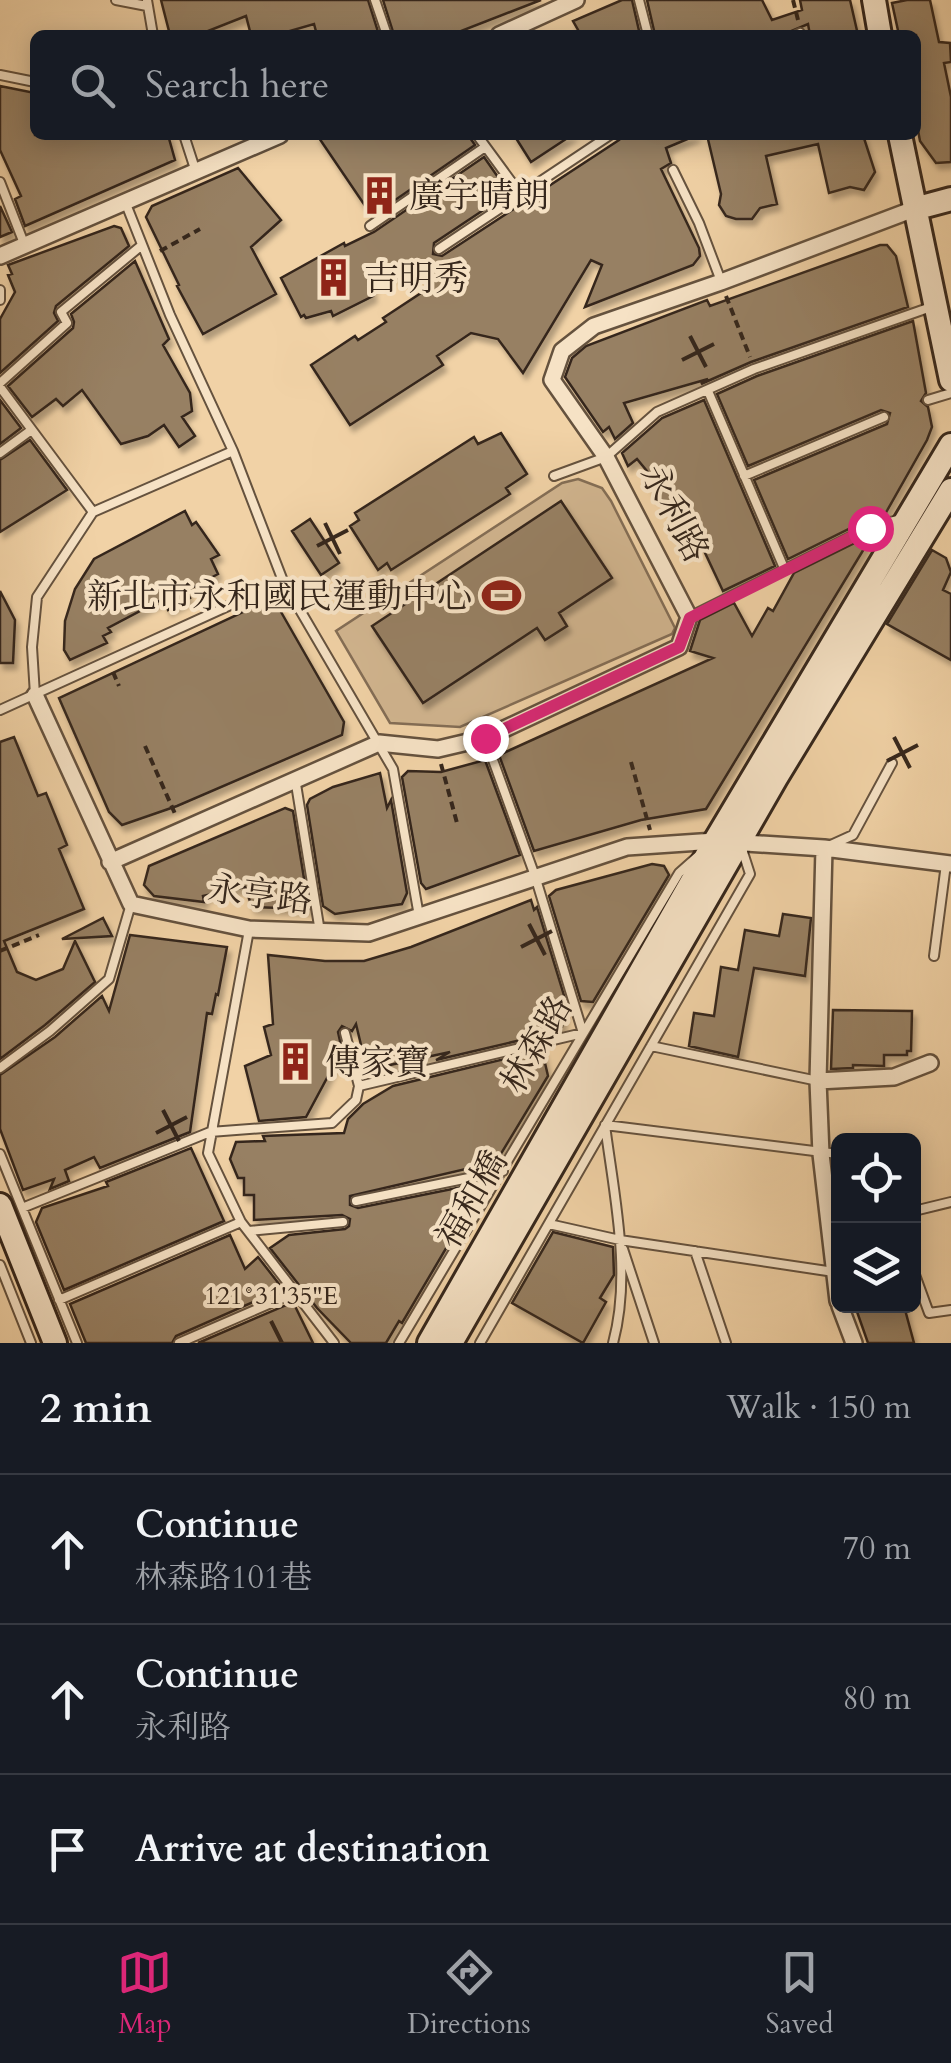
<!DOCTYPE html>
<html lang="en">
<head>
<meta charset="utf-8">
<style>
	:root { --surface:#171b24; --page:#20242c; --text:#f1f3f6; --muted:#9ea1a6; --line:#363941; --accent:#db2777 }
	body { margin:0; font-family:Cardo,"Noto Serif TC",serif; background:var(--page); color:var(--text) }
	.controls { position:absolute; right:30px; bottom:30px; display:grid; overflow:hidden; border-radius:15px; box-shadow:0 5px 25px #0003 }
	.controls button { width:90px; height:90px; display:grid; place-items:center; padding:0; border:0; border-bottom:2px solid var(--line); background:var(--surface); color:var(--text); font:50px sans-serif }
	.stop { position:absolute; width:30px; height:30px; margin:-22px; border:8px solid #db2777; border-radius:50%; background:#fff }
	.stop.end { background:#db2777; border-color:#fff; box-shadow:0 2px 10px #0008 }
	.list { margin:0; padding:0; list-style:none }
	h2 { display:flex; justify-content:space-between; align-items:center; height:130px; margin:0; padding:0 40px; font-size:42px }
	h2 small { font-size:32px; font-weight:400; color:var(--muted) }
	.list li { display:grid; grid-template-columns:65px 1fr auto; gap:30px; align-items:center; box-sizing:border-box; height:150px; padding:0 40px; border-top:2px solid var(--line) }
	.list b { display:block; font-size:38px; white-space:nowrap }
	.list p { margin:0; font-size:32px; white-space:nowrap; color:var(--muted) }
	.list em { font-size:32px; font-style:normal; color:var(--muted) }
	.icon { flex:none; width:55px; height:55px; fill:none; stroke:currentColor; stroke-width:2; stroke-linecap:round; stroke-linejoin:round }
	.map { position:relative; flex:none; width:951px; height:1343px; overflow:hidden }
	.search { position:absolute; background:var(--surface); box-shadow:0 5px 25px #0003; left:30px; right:30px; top:30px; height:110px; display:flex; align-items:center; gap:25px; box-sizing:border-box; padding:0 35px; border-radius:15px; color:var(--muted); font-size:38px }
	.sheet { height:580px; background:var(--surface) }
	nav { display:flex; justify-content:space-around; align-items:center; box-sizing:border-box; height:140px; border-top:2px solid var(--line); background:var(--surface); font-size:28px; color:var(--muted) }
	nav a { display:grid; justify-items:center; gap:5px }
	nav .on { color:var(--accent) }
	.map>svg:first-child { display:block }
	.green { fill:#d1b58f; stroke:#846e56; stroke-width:2.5 }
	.building { fill:#978064; stroke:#36271c; stroke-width:2.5; filter:url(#shadow) }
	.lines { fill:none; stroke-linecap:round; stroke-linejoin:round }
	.lane-casing { stroke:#65523e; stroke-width:12 }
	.street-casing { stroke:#65523e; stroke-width:20 }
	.secondary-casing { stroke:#36271c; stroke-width:28 }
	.path { stroke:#36271c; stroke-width:4; stroke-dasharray:8 5; stroke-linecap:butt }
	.lane { stroke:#f6e2c5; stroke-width:8 }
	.street { stroke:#f6e2c5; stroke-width:15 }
	.secondary { stroke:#f6e2c5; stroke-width:22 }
	.route { stroke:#db2777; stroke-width:12 }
	.ticks { fill:none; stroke:#36271c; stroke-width:4 }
	.labels { text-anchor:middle; stroke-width:8; stroke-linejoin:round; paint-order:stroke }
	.poi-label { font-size:35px; fill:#36271c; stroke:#f6e2c5; text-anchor:start }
	.street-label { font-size:35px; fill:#36271c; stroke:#f6e2c5 }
	.ticks-label { font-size:25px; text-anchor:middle; fill:#36271c; stroke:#f6e2c5; stroke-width:8; stroke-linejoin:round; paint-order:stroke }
</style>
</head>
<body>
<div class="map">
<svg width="951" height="1343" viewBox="0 0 951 1343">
	<defs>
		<filter id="shadow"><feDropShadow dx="3.5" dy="6" stdDeviation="2.5" flood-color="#0004"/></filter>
	</defs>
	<rect width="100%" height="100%" fill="#f1d2a6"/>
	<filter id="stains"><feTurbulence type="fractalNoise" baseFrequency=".002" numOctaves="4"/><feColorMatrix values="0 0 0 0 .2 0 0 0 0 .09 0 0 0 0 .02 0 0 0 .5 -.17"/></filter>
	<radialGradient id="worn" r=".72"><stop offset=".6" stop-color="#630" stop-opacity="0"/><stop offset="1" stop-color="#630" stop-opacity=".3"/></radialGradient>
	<path class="green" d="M578,479L602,488L611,501L675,628L672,634L460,727L390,723L336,631L562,483Z"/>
	<path class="building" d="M161,0H368L379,35H317L314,24L276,35H251L246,16L198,35H170Z
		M383,0H541L461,31L462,35H394Z
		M622,0H632L640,35H581L573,21Z
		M647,0H762L772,20L802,10L800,0H850L858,35H810L808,24L782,35H655Z
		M907,0H930L939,42L950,43L951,62L944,63L951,97V162L936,163L920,141L916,119V35H899L892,3Z
		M0,86L35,93V135H168L175,160L25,226L15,199L21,196L0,150Z
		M317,135H468L475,145L372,216Z
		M514,135H572L531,162Z
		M617,135H697L666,148L671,163L661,169L699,248L700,256L693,265L585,307L602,265L591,260L523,373L498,339L471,333L437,356L443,365L350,425L311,365L355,336L358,340L386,322L383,318L430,287L421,272L404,280L399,272L371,286L373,296L333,316L331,311L306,318L304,315L301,317L281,278L344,243L345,246L374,232L484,157L509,193L434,243L433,254L442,256L619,140Z
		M707,135H863L875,172L864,190L850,187L829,193L818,144L766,156L777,204L760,208L752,219H736L726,216L719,205L721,194Z
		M238,168L281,220L251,247L276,294L203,334L177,286L179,285L146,217L152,206Z
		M0,206L12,232L0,237Z
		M114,226L121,228L129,246L56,306L54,313L58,321L0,373V319L15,292L8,275L12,274L8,265Z
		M880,245H887L896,256L908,307L751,362L701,384L708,379L624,403L633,423L615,439L609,427L603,432L565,377L572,358L586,346L707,300L710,306Z
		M135,261L169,339L163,345L190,393L192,411L182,417L195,436L179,447L164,425L148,436L121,444L82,390L63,406L56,399L32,417L8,386L73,328L74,322L71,314Z
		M913,321L926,393L921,401L928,407L932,427L927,440L884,516L867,520L788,559L754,480L887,424L890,413L881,410L748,466L717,394L757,376Z
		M0,400L21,428L0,444Z
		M704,400L775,566L723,591L682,504L671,513L650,486L656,482L637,459L628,466L622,453L662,418Z
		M501,433L527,474L506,488L510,494L391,570L387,563L378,570L350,526L359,520L355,513L474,437L478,444Z
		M30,440L67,490L0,532V460Z
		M561,501L612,578L559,613L567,626L545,640L537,628L423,703L372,626Z
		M185,511L192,525L196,522L219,555L211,559L218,574L186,591L190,598L168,610L163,599L108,628L111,632L103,636L107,643L70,660L64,650L65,621L75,589L94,559Z
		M310,519L339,563L321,575L292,531Z
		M873,534L706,809L641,820L534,851L499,755L713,658L690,651L700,620L734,603L752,636L768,608L773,611L794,573Z
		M932,550L946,558L951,572L943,590L951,594V660L887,624Z
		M0,591L15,620L13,663H0Z
		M273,598L344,722L342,735L177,806L122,825L109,812L59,698Z
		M14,737L38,796L46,793L61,830L67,845L59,849L84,909L4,941L17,972L36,980L63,969L75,941L95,982L45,1025L0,1059V742Z
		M485,760L520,855L426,889L421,883L402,777L408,771L441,772Z
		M380,773L387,808L391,800L407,893L402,904L335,914L323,906L307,805L310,799L333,787Z
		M285,808L293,811L309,909L252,907L245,887L203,896L204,902L154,896L144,885L149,866Z
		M652,864L664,866L669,875L593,1002L581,1001L549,896L556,890Z
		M531,900L534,910L537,907L566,1002L562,1027L538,1032V1036L436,1060L450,1052L367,1070L356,1024L352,1031L342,1026L338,1032L342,1050L306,1117L259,1121L245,1066L271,1055L264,1027L273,1024L268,955L325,961H364L411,947Z
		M783,914L811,918L805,976L754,968L738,1057L689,1046L694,1013L714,1016L721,967L738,970L745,930L779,936Z
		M103,918L112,936L62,939Z
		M130,935L227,947L218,995L216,994L212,1014L207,1013L190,1132L100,1168L94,1157L65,1170L69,1181L50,1189L54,1179L23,1190L0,1129V1075L55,1037L102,996L109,1011Z
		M833,1010L912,1011L911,1051H907V1055H884V1066L853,1065V1068L831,1069Z
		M542,1050L548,1076L496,1162L350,1196V1205L358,1208L467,1186L471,1206L402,1323L399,1321L386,1343H351L317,1308L270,1248L289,1235L345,1229L349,1226L350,1219L342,1215L254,1220V1195H244V1178H238L230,1159L236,1142L265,1141L263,1136L344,1133L348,1119L363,1104L393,1086Z
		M191,1148L224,1221L64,1290L36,1222L42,1208L108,1186L106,1182Z
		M553,1232L613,1247L614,1275L600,1298L606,1302L583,1343L512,1303Z
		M230,1235L245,1269L258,1257L283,1289L176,1336L172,1343H86L70,1304Z
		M293,1302L313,1343H198Z
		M855,1306H904L914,1343H868Z"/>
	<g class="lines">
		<defs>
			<path id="lane" d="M116,0L147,6
				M147,0L153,35
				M375,0L387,35
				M639,0L648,35
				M796,35L800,33
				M0,75L35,82
				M184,135L196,172
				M477,135L521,195
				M673,170L699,223L721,281
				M0,182L25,246
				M126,204L170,315L233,451L283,581L393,769L419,916
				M370,226L485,147
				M439,249L610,135
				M0,290V300
				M0,383L67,323L61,312L142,245
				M0,387L93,512
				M708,391L784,568
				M928,400L951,393
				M0,453L30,431
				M554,476L606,457L657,412L754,369L931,307
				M744,476L884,417
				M689,617L870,527L902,519
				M35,695L32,647L37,597L93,512L233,451
				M0,710L283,581
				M295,778L320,932
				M831,845L853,835L892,763
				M249,930L208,1153L241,1222L334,1343
				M934,956L946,864
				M345,1033L359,1086
				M651,1046L818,1081
				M0,1068L50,1031L109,979L131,904
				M0,1154L77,1343
				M356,1201L503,1171
				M22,1208L210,1132L332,1123L356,1100L359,1086L583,1033L535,876L485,738
				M914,1211L951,1202
				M549,1224L620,1240L834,1272
				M249,1231L343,1222
				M623,1249L654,1343
				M695,1251L726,1343
				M0,1265L31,1343
				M914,1272L929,1313L951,1310
				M59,1300L241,1222
				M179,1343L294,1293
				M399,1343L679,873L697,857
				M480,1343L750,874L741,846
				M613,1343C632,1274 614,1195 605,1125L838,1154"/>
			<path id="street" d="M499,35L576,0
				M0,256L280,135
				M35,695L131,904L249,929L369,933L627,847L715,841L824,848L951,864
				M824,848L818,1081L821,1154L838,1301
				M110,862L379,743L438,749L485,738L679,647L689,617L606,457L552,380L562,351L594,326L721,282L914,209
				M818,1081L894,1077L930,1063
				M840,1306L854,1343"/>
			<path id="secondary" d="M874,0L880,35
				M900,135L951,380
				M914,209L951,199
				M0,1205L55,1343
				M429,1343L715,841L951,445
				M451,1343L776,778L951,490"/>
		</defs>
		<use href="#lane" class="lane-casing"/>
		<use href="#street" class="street-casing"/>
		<use href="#secondary" class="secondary-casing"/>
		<path class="path" d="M793,0L798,20
			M160,251L200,229
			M726,296L750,357
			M113,672L119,686
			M145,746L176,816
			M631,762L650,830
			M441,764L457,823
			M0,951L39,935"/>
		<use href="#lane" class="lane"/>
		<use href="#street" class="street"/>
		<use href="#secondary" class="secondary"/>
	</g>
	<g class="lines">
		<path class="route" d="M485,738L679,647L690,618L870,528"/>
	</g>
	<path class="ticks" d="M690,336L706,367M682,360L714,344M325,523L340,554M317,546L348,530M894,737L910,768M887,761L918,745M529,924L545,955M521,947L552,931M163,1110L179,1141M156,1133L187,1117M271,1321L282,1343"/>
	<defs>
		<symbol id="building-bare" viewBox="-9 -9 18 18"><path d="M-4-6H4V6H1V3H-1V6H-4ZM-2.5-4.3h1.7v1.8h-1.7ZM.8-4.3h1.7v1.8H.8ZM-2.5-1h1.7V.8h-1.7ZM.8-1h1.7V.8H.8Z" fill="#8f2418" stroke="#f6e2c5" stroke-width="2.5" paint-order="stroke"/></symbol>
		<symbol id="stadium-bare" viewBox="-9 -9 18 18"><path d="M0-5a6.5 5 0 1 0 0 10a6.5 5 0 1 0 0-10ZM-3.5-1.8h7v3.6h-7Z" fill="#8f2418" stroke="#f6e2c5" stroke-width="2.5" paint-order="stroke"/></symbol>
	</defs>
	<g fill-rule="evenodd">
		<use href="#building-bare" x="352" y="168" width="55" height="55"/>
		<use href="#building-bare" x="306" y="250" width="55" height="55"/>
		<use href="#stadium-bare" x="474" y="568" width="55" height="55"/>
		<use href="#building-bare" x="268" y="1034" width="55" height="55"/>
	</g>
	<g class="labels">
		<g class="poi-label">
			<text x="409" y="207">廣宇晴朗</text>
			<text x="364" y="290">吉明秀</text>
			<text x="472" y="608" text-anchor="end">新北市永和國民運動中心</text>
			<text x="325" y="1074">傳家寶</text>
		</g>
		<g class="street-label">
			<text transform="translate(675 513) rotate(62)" y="12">永利路</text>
			<text transform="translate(260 894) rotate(7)" y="12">永亨路</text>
			<text transform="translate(536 1044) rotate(-60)" y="12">林森路</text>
			<text transform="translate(471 1199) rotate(-60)" y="12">福和橋</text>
		</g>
	</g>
	<g class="ticks-label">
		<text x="271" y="1304">121°31'35"E</text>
	</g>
	<rect width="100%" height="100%" filter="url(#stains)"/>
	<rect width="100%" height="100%" fill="url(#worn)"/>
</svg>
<div class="controls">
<button><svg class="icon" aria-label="locate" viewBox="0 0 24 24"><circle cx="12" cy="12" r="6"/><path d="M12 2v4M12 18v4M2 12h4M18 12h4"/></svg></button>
<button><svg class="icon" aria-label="layers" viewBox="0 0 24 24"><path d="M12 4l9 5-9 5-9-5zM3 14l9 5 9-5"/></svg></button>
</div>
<div class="stop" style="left:870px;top:528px"></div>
<div class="stop end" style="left:485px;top:738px"></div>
<div class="search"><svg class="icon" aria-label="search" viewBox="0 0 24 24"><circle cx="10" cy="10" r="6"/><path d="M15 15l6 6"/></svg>Search here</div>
</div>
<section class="sheet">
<h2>2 min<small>Walk · 150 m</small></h2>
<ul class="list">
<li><svg class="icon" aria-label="ahead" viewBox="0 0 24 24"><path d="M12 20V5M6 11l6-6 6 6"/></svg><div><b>Continue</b><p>林森路101巷</p></div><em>70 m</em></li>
<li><svg class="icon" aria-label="ahead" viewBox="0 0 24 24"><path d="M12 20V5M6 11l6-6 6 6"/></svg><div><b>Continue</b><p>永利路</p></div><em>80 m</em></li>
<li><svg class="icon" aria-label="arrive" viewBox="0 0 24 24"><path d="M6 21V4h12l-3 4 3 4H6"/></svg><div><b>Arrive at destination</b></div></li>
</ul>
</section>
<nav>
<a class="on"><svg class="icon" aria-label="map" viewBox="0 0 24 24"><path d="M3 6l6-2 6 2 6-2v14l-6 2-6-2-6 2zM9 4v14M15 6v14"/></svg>Map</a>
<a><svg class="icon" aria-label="directions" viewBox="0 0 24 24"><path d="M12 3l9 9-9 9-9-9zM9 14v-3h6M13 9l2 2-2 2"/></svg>Directions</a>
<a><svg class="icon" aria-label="saved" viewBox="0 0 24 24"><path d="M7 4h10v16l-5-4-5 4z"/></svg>Saved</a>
</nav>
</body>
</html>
